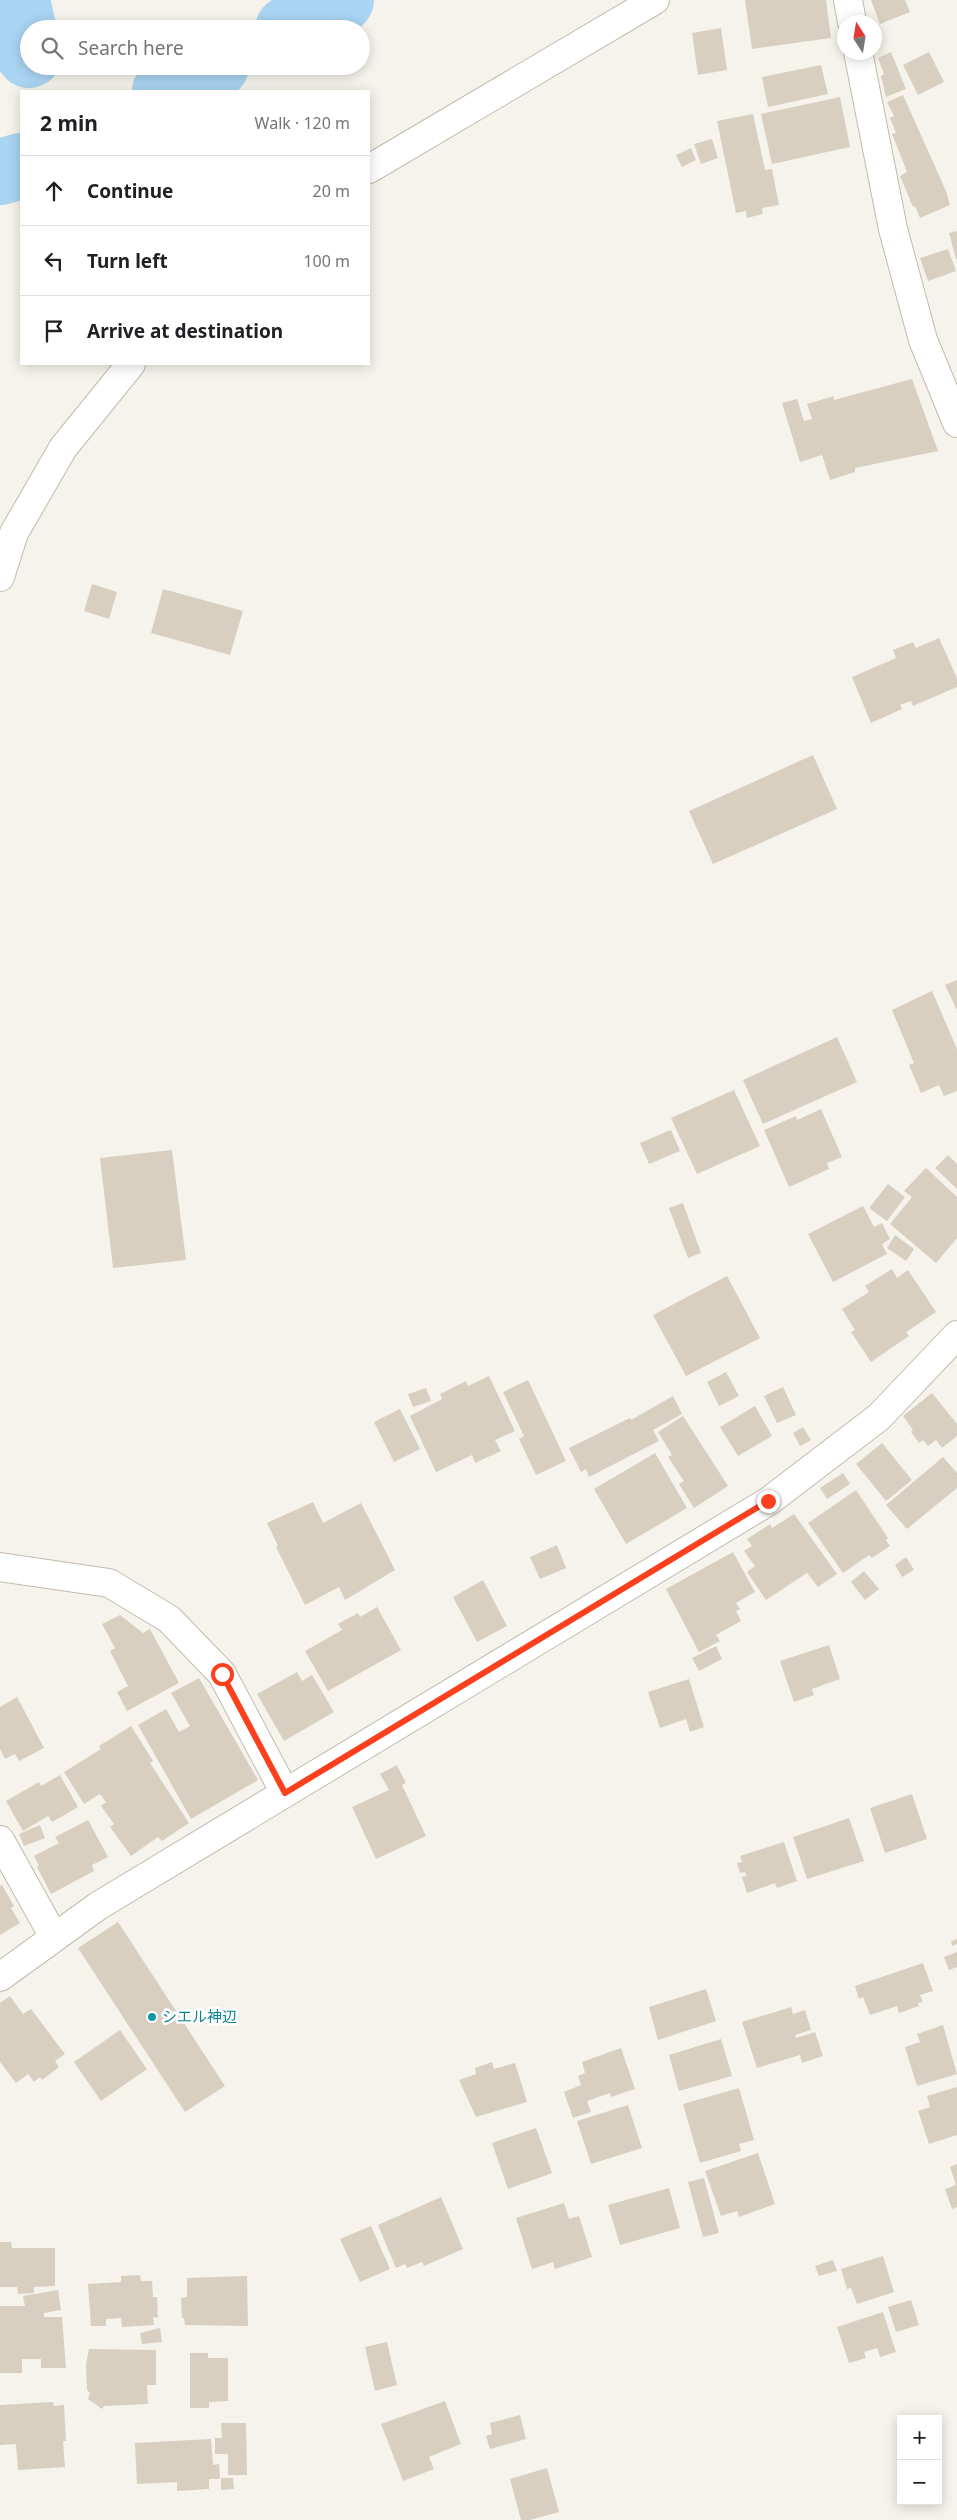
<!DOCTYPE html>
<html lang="en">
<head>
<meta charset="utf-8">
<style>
	:root { --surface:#fff; --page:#f6f6f6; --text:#202124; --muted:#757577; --line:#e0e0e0 }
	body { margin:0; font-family:"Noto Sans","Noto Sans JP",sans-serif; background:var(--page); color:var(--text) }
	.controls { position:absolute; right:15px; bottom:15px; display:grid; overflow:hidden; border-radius:0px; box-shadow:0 2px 12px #0003 }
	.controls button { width:45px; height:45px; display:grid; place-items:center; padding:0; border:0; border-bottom:1px solid var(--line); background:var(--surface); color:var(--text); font:25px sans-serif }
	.compass { position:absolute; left:837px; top:15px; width:45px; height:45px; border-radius:50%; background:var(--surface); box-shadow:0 2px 12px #0003; rotate:348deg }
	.stop { position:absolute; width:15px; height:15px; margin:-11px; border:4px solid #fc3f1d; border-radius:50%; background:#fff }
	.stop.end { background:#fc3f1d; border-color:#fff; box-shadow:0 1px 5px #0008 }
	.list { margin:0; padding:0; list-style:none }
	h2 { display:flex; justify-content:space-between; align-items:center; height:65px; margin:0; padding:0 20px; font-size:21px }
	h2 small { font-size:16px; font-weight:400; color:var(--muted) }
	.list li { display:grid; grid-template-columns:32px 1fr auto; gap:15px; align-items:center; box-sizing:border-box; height:70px; padding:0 20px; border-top:1px solid var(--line) }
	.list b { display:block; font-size:19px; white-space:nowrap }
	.list em { font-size:16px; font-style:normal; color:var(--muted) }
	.icon { flex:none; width:28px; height:28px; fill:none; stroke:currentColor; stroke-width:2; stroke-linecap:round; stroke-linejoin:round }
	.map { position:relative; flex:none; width:957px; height:2520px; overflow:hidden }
	.search { position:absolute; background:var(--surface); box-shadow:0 2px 12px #0003; left:20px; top:20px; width:350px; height:55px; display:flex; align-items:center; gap:12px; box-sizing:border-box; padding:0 18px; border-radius:28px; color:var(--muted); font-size:19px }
	.panel { position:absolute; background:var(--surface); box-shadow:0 2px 12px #0003; left:20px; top:90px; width:350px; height:275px; border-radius:0px }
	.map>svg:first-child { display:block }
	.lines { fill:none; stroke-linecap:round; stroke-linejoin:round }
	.river { stroke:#a9d4f2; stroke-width:66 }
	.building { fill:#d8cfc1 }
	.minor-casing { stroke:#c2bbae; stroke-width:30 }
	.minor { stroke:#fff; stroke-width:28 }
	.route { stroke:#fc3f1d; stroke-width:6 }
	.culture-dot { fill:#0f9aa8; stroke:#fff; stroke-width:2 }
	.labels { text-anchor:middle; stroke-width:5; stroke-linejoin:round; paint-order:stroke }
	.culture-label { font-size:15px; fill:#0d838f; stroke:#fff; text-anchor:start }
</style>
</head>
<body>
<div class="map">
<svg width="957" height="2520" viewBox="0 0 957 2520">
	<rect width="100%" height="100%" fill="#f6f3ec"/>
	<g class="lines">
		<path class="river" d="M17,0L29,55
			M288,29L341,0
			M165,91L216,66
			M0,172L21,166"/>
	</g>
	<path class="building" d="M745,0H826L831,38L752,49Z
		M871,0H905L910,12L880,24Z
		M721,28L727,70L698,75L692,33Z
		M891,52L906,89L886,97L881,76L884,74L878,58Z
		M929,52L944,82L918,95L903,65Z
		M821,65L828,94L768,107L762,77Z
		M903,95L946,191L950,205L920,218L915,206L913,207L900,176L907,172L892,134L896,133L890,118L894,116L887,102Z
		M840,97L850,147L772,164L761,114Z
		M753,114L765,170L772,169L779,205L762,208L763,214L747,218L746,211L736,213L717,121Z
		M712,139L718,158L701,164L694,144Z
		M691,148L696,160L682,167L676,155Z
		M957,231V258L956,259L949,233Z
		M948,249L956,271L928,281L920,258Z
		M912,379L938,451L855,468V472L830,480L822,455L800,462L782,403L797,399L804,421L812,419L807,404L834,396V400Z
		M92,584L117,592L109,619L84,611Z
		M163,589L243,611L230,655L151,633Z
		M939,638L957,678V687L913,706L911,701L900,705L902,709L871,723L852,677L896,658L893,650L913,642L916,648Z
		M813,755L837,809L713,864L689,811Z
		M957,980V1010L945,985Z
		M932,991L957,1049V1091L944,1096L939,1085L921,1093L909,1065L914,1063L892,1010Z
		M837,1037L857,1082L763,1124L743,1080Z
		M734,1090L760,1146L697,1174L671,1118Z
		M821,1109L842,1157L827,1163L829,1169L789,1187L764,1130L796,1116L797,1120Z
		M671,1130L680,1151L649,1164L640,1143Z
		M172,1150L186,1260L113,1268L100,1158Z
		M948,1155L957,1164V1189L935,1168Z
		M926,1168L957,1197V1238L936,1263L890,1224L912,1197L904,1191Z
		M888,1184L905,1197L887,1221L869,1208Z
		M683,1203L701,1253L688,1258L669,1208Z
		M863,1206L874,1227L882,1223L890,1239L882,1244L887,1254L833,1282L808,1234Z
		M895,1235L914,1249L906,1261L887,1248Z
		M892,1269L897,1278L908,1270L936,1312L906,1332L909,1336L871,1362L851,1332L855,1330L842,1309L869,1292L865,1286Z
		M727,1276L760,1338L686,1376L653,1315Z
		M726,1372L739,1396L719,1406L707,1382Z
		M489,1376L515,1431L495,1440L501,1451L475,1463L472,1455L436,1472L410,1416L442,1399L440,1394L466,1381L468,1386Z
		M528,1380L566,1461L536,1475L519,1439L524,1436L503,1392Z
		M783,1387L796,1415L777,1423L764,1396Z
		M426,1388L431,1401L413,1407L408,1394Z
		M932,1393L957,1424V1436L942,1448L936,1440L928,1446L923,1440L919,1443L911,1432L913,1430L903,1416Z
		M673,1396L682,1414L653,1430L659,1441L589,1477L586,1469L581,1472L569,1448L630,1418L631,1420Z
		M755,1406L772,1436L738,1456L720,1427Z
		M400,1409L420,1449L394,1462L374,1422Z
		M683,1416L728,1486L694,1508L679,1484L684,1481L668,1457L672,1455L658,1432Z
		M803,1427L811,1440L800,1446L793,1433Z
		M882,1443L912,1480L886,1501L856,1464Z
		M655,1453L687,1508L626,1544L594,1489Z
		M943,1457L957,1473V1488L907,1529L886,1505Z
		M843,1473L850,1484L827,1499L820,1488Z
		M856,1490L888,1538L886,1540L890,1546L872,1558L869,1555L843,1573L808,1523Z
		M313,1502L323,1523L361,1503L395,1570L345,1600L339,1587L305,1605L276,1547L278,1546L267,1523Z
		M794,1514L837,1574L818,1587L807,1573L766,1600L747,1572L755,1566L744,1551L752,1546L747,1539L770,1524L772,1528Z
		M557,1545L566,1568L540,1579L530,1557Z
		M733,1552L755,1592L736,1603L740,1609L736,1611L741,1621L716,1635L720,1641L699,1652L666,1589Z
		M906,1557L914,1570L902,1577L895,1565Z
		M864,1571L879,1589L865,1600L851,1582Z
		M483,1580L507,1626L477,1642L453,1597Z
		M377,1607L401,1650L328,1691L305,1651L342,1630L338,1624L358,1613L360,1617Z
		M120,1615L143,1633L150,1629L179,1683L127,1711L117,1692L128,1686L110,1651L115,1648L102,1624Z
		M829,1645L840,1679L812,1689L814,1695L794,1702L780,1661Z
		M716,1646L722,1659L699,1671L692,1658Z
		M297,1672L302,1681L312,1675L334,1712L284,1741L257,1694Z
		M199,1678L258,1780L191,1819L138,1725L166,1709L179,1732L190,1726L171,1693Z
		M689,1679L704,1727L690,1732L686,1719L660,1728L648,1692Z
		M17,1697L44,1748L19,1761L15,1754L5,1759L0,1749V1707Z
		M131,1726L153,1761L150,1763L189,1823L162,1841L158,1837L131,1856L110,1827L114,1824L101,1806L106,1802L100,1794L84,1804L64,1772L101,1749L99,1746Z
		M397,1765L406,1783L402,1785L426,1836L376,1859L352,1807L389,1790L380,1774Z
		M60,1775L78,1807L52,1822L48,1816L23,1831L6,1801L39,1782L41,1786Z
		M912,1794L927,1839L885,1853L870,1808Z
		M849,1818L864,1861L807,1879L793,1837Z
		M88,1820L108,1857L92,1865L94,1871L51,1894L37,1867L39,1866L34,1856L59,1843L55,1837Z
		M40,1825L45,1838L24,1846L19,1834Z
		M784,1842L797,1881L777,1888L775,1883L747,1893L742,1877L746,1876L745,1872L740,1873L737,1863L742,1862L740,1856Z
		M2,1885L14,1906L11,1908L20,1923L0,1935V1886Z
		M118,1922L225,2086L185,2112L78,1948Z
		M957,1939V1944L952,1946L951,1941Z
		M957,1952V1967L949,1970L944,1957Z
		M923,1963L933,1991L920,1995L923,2002L918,2003L919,2006L899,2013L897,2006L870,2015L863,1997L859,1999L855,1986Z
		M706,1989L716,2021L658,2040L649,2007Z
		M10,1996L23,2014L31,2009L65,2054L55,2061L59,2067L42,2080L40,2077L34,2082L28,2074L16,2083L0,2062V2003Z
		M791,2007L793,2014L805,2010L811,2030L795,2035L796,2038L815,2032L823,2056L802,2063L800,2055L757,2068L742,2022Z
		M943,2025L957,2074L917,2086L905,2047L920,2042L917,2034Z
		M120,2030L147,2069L101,2101L74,2062Z
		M721,2039L732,2076L679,2091L669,2055Z
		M621,2048L635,2089L611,2097L610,2093L587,2101L591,2112L573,2118L564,2092L581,2085L578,2076L585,2073L582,2062Z
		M492,2062L494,2069L515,2063L527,2102L476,2117L459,2080L476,2074L475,2068Z
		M957,2087V2135L929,2144L918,2111L930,2107L927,2096Z
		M739,2088L754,2140L739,2144L741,2151L700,2163L683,2104Z
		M628,2105L642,2148L591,2164L577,2121Z
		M536,2128L552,2173L508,2189L492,2143Z
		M758,2153L775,2204L739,2217L737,2211L721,2216L705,2171Z
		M957,2164V2207L952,2209L945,2189L956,2185L950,2167Z
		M704,2178L719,2233L703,2237L688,2182Z
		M669,2188L680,2228L620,2245L608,2205Z
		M441,2197L463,2249L424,2266L422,2262L407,2268L405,2264L396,2268L378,2225Z
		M564,2203L569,2219L579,2216L592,2257L555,2269L553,2262L532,2269L516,2218Z
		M371,2226L390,2269L360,2282L340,2239Z
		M0,2242H11L12,2248H55V2286L34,2287V2293L18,2294L17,2287H0Z
		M883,2256L894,2292L857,2304L851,2288L847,2289L841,2269Z
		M833,2260L837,2271L819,2276L815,2266Z
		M140,2275L141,2281H152L153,2297H157L158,2318L153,2317L154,2325L122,2327L121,2318L106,2319V2326H91L88,2284L121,2282V2276Z
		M247,2276L248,2326L185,2325L184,2318H182L181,2298L187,2297V2278Z
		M58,2290L61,2310L44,2313V2317H62L66,2368H41V2359H22V2373H0V2306H25L23,2296Z
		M911,2300L919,2325L896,2332L888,2307Z
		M883,2312L896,2352L880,2357L877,2348L864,2352L866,2358L849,2363L837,2327Z
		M160,2328L162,2342L142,2344L140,2333Z
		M387,2342L397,2385L375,2391L365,2347Z
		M89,2349L156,2350V2385H147L148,2404L104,2406L102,2409L88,2399L90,2393L87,2390L86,2365Z
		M190,2353H208V2358H228V2401L209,2402V2408H190Z
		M445,2401L461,2444L429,2457L434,2469L403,2481L381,2424Z
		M53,2402L54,2406L64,2405L66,2441H63L65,2467L18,2470L16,2444L0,2445V2405Z
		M520,2415L526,2439L490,2449L486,2436L492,2434L490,2423Z
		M221,2423H246L247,2475H228V2454H215V2438H222Z
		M211,2439L213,2465L219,2464L220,2479H209V2489L177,2491V2482L137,2484L135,2443Z
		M547,2468L559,2512L530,2520H521L510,2479Z
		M221,2478H233L234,2489L221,2490Z"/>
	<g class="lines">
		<defs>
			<path id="minor" d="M848,0L852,22
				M858,52L893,229L923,340L957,423
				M369,169L655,0
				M0,577L14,533L63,448L131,364
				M0,1567L109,1583L169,1619L222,1674L285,1793
				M0,1840L54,1937
				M0,1977L98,1906L769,1501L879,1417L957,1335"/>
		</defs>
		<use href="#minor" class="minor-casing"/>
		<use href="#minor" class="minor"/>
	</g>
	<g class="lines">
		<path class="route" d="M222,1674L285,1793L768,1501"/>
	</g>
	<circle class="culture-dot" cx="152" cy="2017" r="5"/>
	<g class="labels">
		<g class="culture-label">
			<text x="162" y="2022">シエル神辺</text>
		</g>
	</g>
</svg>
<div class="controls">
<button>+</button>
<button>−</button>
</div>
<svg class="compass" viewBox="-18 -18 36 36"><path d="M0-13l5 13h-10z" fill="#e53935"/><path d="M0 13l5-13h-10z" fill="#757577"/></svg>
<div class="stop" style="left:222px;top:1674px"></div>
<div class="stop end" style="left:768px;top:1501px"></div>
<div class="search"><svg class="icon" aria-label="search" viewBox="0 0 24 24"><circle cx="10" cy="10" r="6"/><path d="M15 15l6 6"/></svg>Search here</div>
<section class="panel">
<h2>2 min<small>Walk · 120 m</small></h2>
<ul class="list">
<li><svg class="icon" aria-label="ahead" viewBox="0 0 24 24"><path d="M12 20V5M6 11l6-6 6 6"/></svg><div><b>Continue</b></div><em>20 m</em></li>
<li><svg class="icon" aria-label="left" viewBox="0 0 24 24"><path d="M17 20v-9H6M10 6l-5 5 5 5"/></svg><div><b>Turn left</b></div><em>100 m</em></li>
<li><svg class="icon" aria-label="arrive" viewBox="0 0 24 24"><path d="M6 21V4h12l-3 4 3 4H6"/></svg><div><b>Arrive at destination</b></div></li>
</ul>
</section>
</div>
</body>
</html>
